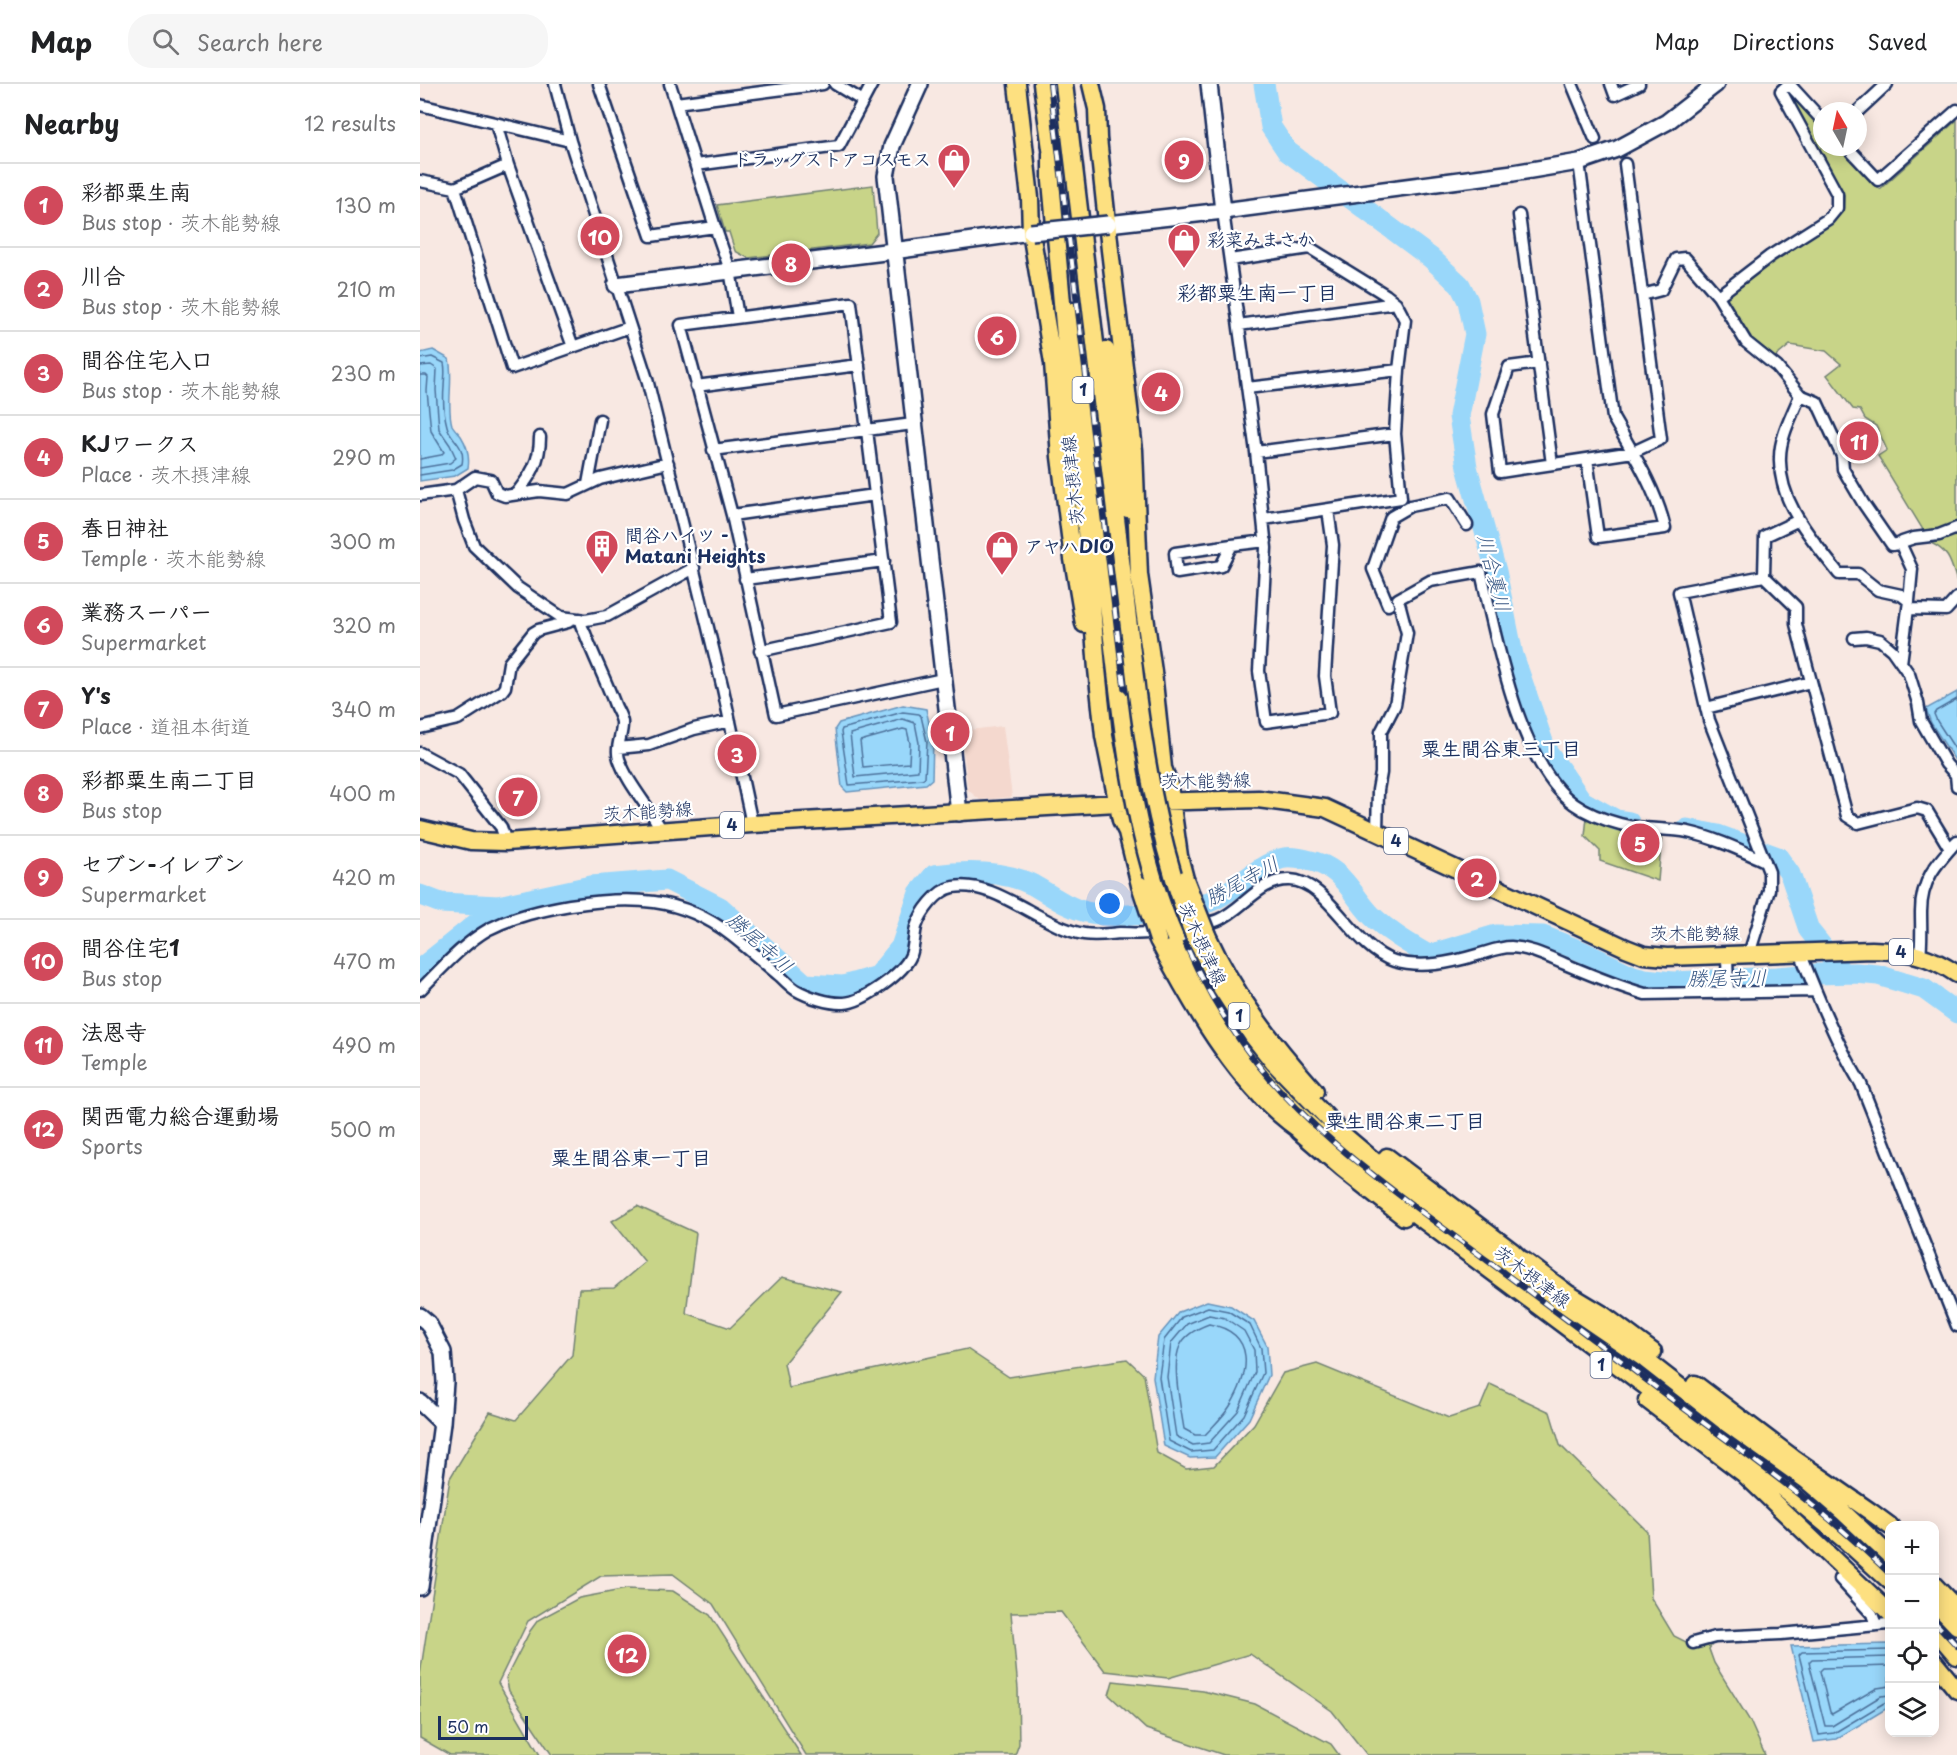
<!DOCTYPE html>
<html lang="en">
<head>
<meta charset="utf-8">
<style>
	:root { --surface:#fff; --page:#f6f6f6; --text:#202124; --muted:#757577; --line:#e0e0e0; --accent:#d1495b }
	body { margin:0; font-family:"Playpen Sans","Klee One",sans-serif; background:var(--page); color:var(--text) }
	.controls { position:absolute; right:18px; bottom:18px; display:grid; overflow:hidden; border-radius:12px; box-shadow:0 3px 15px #0003 }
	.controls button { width:54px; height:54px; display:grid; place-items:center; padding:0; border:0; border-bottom:2px solid var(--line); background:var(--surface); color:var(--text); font:30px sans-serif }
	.compass { position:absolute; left:1393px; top:18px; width:54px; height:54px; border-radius:50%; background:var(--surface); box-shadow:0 3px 15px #0003; rotate:351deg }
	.scale { position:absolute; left:18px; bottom:15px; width:90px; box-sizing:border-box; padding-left:6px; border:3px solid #1b2f5e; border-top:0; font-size:16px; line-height:21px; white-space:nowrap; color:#1b2f5e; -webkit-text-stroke:4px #fff; paint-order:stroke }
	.you { position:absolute; left:690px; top:820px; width:21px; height:21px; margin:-15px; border:4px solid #fff; border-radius:50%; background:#1a73e8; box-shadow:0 0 0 9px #1a73e833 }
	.badge { display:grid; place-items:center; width:39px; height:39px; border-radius:50%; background:var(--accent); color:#fff; font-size:20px; font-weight:700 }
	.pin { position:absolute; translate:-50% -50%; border:3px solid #fff; box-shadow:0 2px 6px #0006 }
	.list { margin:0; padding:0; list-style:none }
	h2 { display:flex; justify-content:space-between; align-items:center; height:78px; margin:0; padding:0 24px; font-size:26px }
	h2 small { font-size:20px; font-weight:400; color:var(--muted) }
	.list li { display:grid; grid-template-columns:39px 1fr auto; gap:18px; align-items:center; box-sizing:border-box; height:84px; padding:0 24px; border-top:2px solid var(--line) }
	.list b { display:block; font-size:22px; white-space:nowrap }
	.list p { margin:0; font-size:20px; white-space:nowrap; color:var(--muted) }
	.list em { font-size:20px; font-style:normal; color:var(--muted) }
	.icon { flex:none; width:33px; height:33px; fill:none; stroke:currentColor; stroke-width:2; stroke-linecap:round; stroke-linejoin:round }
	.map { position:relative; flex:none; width:1537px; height:1671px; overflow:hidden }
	header { display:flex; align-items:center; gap:36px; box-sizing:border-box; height:84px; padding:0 30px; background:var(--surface); border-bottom:2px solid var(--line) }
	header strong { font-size:28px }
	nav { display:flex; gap:33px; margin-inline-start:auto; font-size:21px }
	.search { width:420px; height:54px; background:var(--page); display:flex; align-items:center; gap:15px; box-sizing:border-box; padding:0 21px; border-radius:24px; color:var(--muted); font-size:22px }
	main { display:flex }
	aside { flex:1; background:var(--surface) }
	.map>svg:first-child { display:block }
	.built { fill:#f4d8ce }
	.green { fill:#c8d488; stroke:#728273; stroke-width:1.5 }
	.water { fill:#99d7fa; stroke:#6794bc; stroke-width:1.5 }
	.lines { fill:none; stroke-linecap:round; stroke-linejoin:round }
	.shore { stroke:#4d729c; stroke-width:1.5 }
	.river { stroke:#99d7fa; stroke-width:21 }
	.street-casing { stroke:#1b2f5e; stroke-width:15 }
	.secondary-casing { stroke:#1b2f5e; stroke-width:20 }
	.primary-casing { stroke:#1b2f5e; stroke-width:21 }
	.street { stroke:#fff; stroke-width:10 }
	.secondary { stroke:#fff; stroke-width:15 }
	.primary { stroke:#fde080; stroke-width:16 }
	.rail-casing { stroke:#1b2f5e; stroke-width:6 }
	.rail { stroke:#fff; stroke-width:4; stroke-dasharray:11; stroke-linecap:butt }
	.secondary-bridge-casing { stroke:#1b2f5e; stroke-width:20; stroke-linecap:butt }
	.primary-bridge-casing { stroke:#1b2f5e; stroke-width:21; stroke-linecap:butt }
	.secondary-bridge { stroke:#fff; stroke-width:15 }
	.primary-bridge { stroke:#fde080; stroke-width:16 }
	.labels { text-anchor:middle; stroke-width:4.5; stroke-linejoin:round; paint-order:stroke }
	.shield { fill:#fff; stroke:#5f6d8e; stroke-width:1.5 }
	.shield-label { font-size:16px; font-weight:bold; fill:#1b2f5e }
	.poi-label { font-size:18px; font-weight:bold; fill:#1b2f5e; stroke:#fff; text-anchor:start }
	.street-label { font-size:18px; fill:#1b2f5e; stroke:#fff }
	.neighbourhood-label { font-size:20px; font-weight:bold; fill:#1b2f5e; stroke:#fff }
	.water-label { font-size:20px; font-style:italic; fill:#3a5985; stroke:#fff }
</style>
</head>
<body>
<header>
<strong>Map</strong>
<div class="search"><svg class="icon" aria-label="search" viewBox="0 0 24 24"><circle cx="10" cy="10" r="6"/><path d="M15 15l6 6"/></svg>Search here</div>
<nav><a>Map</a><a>Directions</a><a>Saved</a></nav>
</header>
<main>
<aside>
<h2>Nearby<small>12 results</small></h2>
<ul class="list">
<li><span class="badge">1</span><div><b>彩都粟生南</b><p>Bus stop · 茨木能勢線</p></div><em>130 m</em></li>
<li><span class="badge">2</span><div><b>川合</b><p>Bus stop · 茨木能勢線</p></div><em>210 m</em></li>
<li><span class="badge">3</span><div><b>間谷住宅入口</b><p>Bus stop · 茨木能勢線</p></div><em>230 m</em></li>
<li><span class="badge">4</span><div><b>KJワークス</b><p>Place · 茨木摂津線</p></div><em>290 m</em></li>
<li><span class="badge">5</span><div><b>春日神社</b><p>Temple · 茨木能勢線</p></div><em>300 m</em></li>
<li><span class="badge">6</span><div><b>業務スーパー</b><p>Supermarket</p></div><em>320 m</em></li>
<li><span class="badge">7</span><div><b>Y's</b><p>Place · 道祖本街道</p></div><em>340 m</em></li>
<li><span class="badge">8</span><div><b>彩都粟生南二丁目</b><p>Bus stop</p></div><em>400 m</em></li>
<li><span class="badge">9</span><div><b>セブン-イレブン</b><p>Supermarket</p></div><em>420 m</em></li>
<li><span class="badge">10</span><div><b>間谷住宅1</b><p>Bus stop</p></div><em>470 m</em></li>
<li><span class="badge">11</span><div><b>法恩寺</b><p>Temple</p></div><em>490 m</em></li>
<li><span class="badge">12</span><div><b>関西電力総合運動場</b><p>Sports</p></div><em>500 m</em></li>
</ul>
</aside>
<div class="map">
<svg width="1537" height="1671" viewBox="0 0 1537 1671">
	<rect width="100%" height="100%" fill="#f8e8e2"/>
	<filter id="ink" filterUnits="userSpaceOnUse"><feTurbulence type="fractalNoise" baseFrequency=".0167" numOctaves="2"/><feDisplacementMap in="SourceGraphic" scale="12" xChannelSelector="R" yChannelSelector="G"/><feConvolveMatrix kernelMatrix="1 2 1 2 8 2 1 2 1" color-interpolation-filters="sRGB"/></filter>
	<g filter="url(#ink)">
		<path class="built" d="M583,642L592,713L560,716L548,706L541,647Z"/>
		<path class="green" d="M1369,10L1402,45V63H1420L1460,105L1537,36V498C1531,479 1530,468 1511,459L1458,372L1467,366L1456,342L1445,335L1440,326L1433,325L1407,291L1421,280L1406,267L1370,261L1353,275L1329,257L1305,218L1306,214L1338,189L1413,138L1423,127L1424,111Z
			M453,101L457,149L449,159L328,174L315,167L309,148H305L297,121Z
			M1167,733L1242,750L1238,797L1180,777V767L1165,752Z
			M217,1122L276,1149L266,1229L310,1244L362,1193L422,1208L364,1279L369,1304L547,1265L589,1293L707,1275L724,1291L737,1369L766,1385L794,1382L834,1340L863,1289L897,1280L1029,1334L1060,1324L1070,1300L1130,1328L1140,1361L1227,1447L1231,1514L1254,1552L1272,1561L1295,1556L1289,1565L1294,1579L1330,1637L1345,1671H947L912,1627L830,1570L748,1594L685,1587L641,1528L591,1529L598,1605L599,1660L595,1671H386L293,1520L253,1490L181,1492L108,1537L78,1599L120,1671H30L0,1654V1591L30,1394L70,1328L96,1336L152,1271L159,1205L194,1204L225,1178L192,1137Z
			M207,1505L253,1507L290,1531L381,1671H132L89,1607L86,1594L110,1547L118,1536L159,1514Z
			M693,1597L783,1607L835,1620L911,1660L919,1671H804L726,1645L689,1611Z"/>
		<path class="water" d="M13,266L29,275C34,295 26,321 32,341C34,345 39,349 41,352C48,363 50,372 48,384L35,392L0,397V269Z
			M1537,608V677L1536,678L1511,639L1506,625Z
			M483,621L506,625L513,657L512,695L506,700L427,708L422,703L415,645L419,639Z
			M787,1217L811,1222L834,1237L847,1262L849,1291L829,1335L795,1373L770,1374L744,1362L733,1293L738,1253L759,1228Z
			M1469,1560V1623L1416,1655L1394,1658L1371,1562Z"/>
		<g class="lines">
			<path class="shore" d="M0,275L12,273L24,279C26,288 24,294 24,303C23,315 24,331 27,342C30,356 46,360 42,380L32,386L0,391
				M0,282L11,281L17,285L16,306L19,345L30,361L36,374L30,379L0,384
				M0,291H6L8,293L7,307L11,347L24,368L21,371L0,375
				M1537,615L1516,627L1514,630L1517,637L1537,668
				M483,628L499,630L501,632L507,658L505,693L502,695L429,701L421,648L422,645Z
				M483,635L495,639L499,659L498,687L435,693L430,650Z
				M483,645L487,646L490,659L489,679L443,683L440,657Z
				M788,1223L808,1227L830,1241L841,1264L843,1289L824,1331L793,1366L771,1368L749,1357L739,1293L744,1256L762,1233Z
				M789,1231L805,1234L824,1247L834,1266L835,1288L818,1327L789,1359L773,1361L756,1352L747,1293L751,1259L767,1240Z
				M789,1240C837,1249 830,1289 810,1322C804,1332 793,1342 785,1351H775L764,1345C761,1325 751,1280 760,1262C765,1250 778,1244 789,1240Z
				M1470,1566L1382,1568L1379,1571L1399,1651L1414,1649L1464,1619L1470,1618
				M1470,1573L1392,1575L1389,1578L1405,1642H1412L1461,1612L1470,1611
				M1470,1582L1403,1584L1400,1587L1410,1628L1412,1630L1457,1604L1470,1602"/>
			<path class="river" d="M844,0L851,43L867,67L1011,174L1040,201L1048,217L1055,250L1039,332L1047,383L1076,487L1093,571L1125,664L1162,717L1196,736L1209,738
				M1267,745L1298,751L1358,773L1370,790L1389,846L1417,881
				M0,811L21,819L78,822
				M0,885L78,822L171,802L247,796L300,823L385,900L423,902L457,892L481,863L499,809L514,791C546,787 583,786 613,801C631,811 646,823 666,828C707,837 749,826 789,818C815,808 833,784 860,775C869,772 878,774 887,776C924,783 929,808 952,832C969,848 988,859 1008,871L1076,851L1123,852L1161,867L1213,892L1225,895L1253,898L1357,893L1397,890L1436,889L1458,891L1504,905L1537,929"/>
			<defs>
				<path id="street" d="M135,0L150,57L227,295L303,605L332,740
					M179,0L231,152L295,143L250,0
					M1152,0L1175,55
					M1191,0L1195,11L1219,0
					M1369,0L1402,36
					M443,17L452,0
					M256,19L403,0
					M0,21L150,57
					M1438,27L1467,0
					M1427,63L1458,96L1537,26
					M1159,78L1193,334C1213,369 1236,405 1245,444L1178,453L1167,375
					M88,81L153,263
					M276,81L419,62L443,17L415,0
					M0,97L35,104L92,284L210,243
					M35,104L88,81L76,40
					M803,127L836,368L846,464L839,587L846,638L910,629L905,592L913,461L908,426
					M1099,131L1132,380
					M295,143L310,186L318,233
					M810,176L890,164L966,211L976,219L985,236L979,286L975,350L981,414L844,435
					M1222,211L1241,206L1256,175L1265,174L1298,212L1326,258L1357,283L1380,311L1397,318L1422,372L1423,385L1443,419L1472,461L1482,459
					M1298,212L1350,172L1408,135L1417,124V110L1361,7L1369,0
					M819,241L976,219
					M1119,279L1089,283L1073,330L1080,388L1213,368L1241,355L1205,80
					M276,302L439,281
					M827,304L979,286
					M1380,311C1373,330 1360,352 1360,373C1358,419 1393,456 1419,490H1438L1458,506L1481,511L1489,517L1481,579
					M293,366L493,340
					M836,368L975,350
					M168,400L180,336
					M36,406L44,436L54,462L98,504L141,533L166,536L187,532L274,484
					M96,410C111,391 120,378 120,353
					M0,411L36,406L55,393L71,396L77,409L85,412L119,407L148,410L180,395L248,379
					M312,431L455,411
					M1379,436L1345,452L1344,492L1376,523V540L1380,556L1427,732L1438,739L1497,724L1507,727L1530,765
					M812,461L755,469L757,489L801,482L812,461L846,457
					M325,495L464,477
					M1489,517L1492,485L1481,461L1482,458L1494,454L1519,451L1537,444
					M968,521L953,485L971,433L990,422L1030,414L1047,441
					M1488,525L1526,526L1537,514
					M160,535C160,542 164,546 166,552C175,575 186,597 195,621C197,626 201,632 202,638C203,650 195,663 199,675C208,701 229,722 242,747
					M1434,554L1446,553L1460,556L1472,566L1489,590L1498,619L1501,637L1526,680L1536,691L1537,702
					M340,567L471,538L431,219L261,241L312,431L356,631L523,595
					M1286,624L1391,598
					M0,644L38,635L82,607L85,603L89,579L113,549L118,546L148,538L149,534
					M198,664L229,661L274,645L310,637
					M0,669L39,690L81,743L86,758
					M957,748L958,706L961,689V648L975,621L987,549L978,515L1010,497L1061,488C1076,553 1098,679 1154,720C1168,730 1185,736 1200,740C1221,746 1246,744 1268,748C1295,754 1320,766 1345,777
					M1380,868C1398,914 1416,958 1441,1000L1537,1242
					M1329,870L1349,806V788L1289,636L1259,508L1344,492
					M1307,871L1308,909
					M1500,871C1502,856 1501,843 1501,828C1501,796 1517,779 1537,757
					M0,906C20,886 44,859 69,845C95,832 122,826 150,821C210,812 261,812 311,851C328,864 344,879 360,892C365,897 371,903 376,906C388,913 410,920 424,919C443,918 484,889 491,871C494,862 494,852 496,843C501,828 517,806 533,803C575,795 623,844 664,850C676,852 688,850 700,849C709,849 719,850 728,849C745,848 760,843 777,840C784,839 791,839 798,836C824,825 839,795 870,796C908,797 933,864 974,877C1001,885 1030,879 1057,871C1068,868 1080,863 1091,863C1111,864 1128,873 1145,880C1171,891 1197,902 1225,910L1395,907
					M1427,1487L1420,1495L1452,1530L1456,1541
					M1273,1559L1295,1553L1361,1550L1468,1540"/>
				<path id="secondary" d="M500,0L472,62L466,92L539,729
					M789,0L803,127
					M688,140L803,127L1093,89L1159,78L1197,65L1247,38L1296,0
					M196,201L473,167L611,148
					M0,1232L8,1239L23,1268L25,1298L22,1339L0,1503
					M0,1318L22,1339"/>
				<path id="primary" d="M597,0L610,114L611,148L633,279L640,373L653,475L664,540
					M622,0L633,79
					M644,0L717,610
					M671,0L677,25L678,54L690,166L714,366L719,491L733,588L743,684L749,701L759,772L765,795
					M631,69V97L652,329L666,446L677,585L684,652L701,736L707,748L720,801
					M653,227L699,613
					M686,266L708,425
					M0,745L51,757L86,758L332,740L697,719L838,715L905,724L1206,864L1224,871L1247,873L1452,866C1487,867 1507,870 1537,890
					M787,851C814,910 852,959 895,1007
					M774,852L802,905L832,951L854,979L926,1053L984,1102L1122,1205L1223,1274L1305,1338L1386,1396L1423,1428L1470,1472
					M755,854C771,891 791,929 816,961C861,1018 916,1067 973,1110L979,1118L1366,1407L1426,1457L1470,1497
					M738,856C773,923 824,1013 889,1052
					M879,1047L923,1085L984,1133
					M967,1073L1093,1168L1110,1184
					M1103,1176L1147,1209L1182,1230L1233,1268
					M1275,1300L1373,1374L1451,1428L1470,1442
					M1227,1316L1324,1390L1470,1529
					M1514,1501L1535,1523
					M1514,1518L1537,1542
					M1514,1545L1537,1572
					M1514,1578L1537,1606"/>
			</defs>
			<use href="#street" class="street-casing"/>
			<use href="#secondary" class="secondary-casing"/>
			<use href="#primary" class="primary-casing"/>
			<use href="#street" class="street"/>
			<use href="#secondary" class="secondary"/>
			<use href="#primary" class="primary"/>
			<defs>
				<path id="rail" d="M630,0L714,683C732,784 761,873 821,958C884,1048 981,1112 1068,1177C1128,1221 1187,1266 1246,1311C1297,1349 1348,1385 1397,1425C1422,1445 1446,1467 1470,1490
					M1514,1537L1537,1562"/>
			</defs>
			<use href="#rail" class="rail-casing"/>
			<use href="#rail" class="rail"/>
			<defs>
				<path id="secondary-bridge" d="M611,148L688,140"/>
				<path id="primary-bridge" d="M717,610C728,694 743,774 774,852
					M699,613C709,695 722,777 755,854
					M765,795L787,851
					M720,801L738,856"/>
			</defs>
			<use href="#secondary-bridge" class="secondary-bridge-casing"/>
			<use href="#primary-bridge" class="primary-bridge-casing"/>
			<use href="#secondary-bridge" class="secondary-bridge"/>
			<use href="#primary-bridge" class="primary-bridge"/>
		</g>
	</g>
	<defs>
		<symbol id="shop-pin" viewBox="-11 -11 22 30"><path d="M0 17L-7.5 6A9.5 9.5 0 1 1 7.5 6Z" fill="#d1495b" stroke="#fff"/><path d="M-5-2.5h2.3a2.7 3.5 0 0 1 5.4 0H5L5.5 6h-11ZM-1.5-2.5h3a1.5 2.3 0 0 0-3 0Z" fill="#fff"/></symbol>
		<symbol id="building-pin" viewBox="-11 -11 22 30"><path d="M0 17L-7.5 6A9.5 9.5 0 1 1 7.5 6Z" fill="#d1495b" stroke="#fff"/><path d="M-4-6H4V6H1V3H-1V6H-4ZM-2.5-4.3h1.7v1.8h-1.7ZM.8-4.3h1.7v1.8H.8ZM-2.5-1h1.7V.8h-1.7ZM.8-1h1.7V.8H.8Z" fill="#fff"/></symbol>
	</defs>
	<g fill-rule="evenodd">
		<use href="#shop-pin" x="515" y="57" width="38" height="52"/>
		<use href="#shop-pin" x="745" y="137" width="38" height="52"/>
		<use href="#building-pin" x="163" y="443" width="38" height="52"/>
		<use href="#shop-pin" x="563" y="444" width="38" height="52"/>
	</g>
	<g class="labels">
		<g class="shield">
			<rect x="652.5" y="293" width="21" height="26" rx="4.5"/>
			<rect x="300" y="728" width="24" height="26" rx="4.5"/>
			<rect x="964" y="744" width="24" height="26" rx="4.5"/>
			<rect x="1469" y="855" width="24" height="26" rx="4.5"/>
			<rect x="808.5" y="919" width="21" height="26" rx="4.5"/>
			<rect x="1170.5" y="1268" width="21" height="26" rx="4.5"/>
		</g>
		<g class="shield-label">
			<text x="663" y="312">1</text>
			<text x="312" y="747">4</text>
			<text x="976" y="763">4</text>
			<text x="1481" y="874">4</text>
			<text x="819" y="938">1</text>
			<text x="1181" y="1287">1</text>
		</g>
		<g class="poi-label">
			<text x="511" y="82" text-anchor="end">ドラッグストアコスモス</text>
			<text x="787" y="162">彩菜みまさか</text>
			<text x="205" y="458">間谷ハイツ -<tspan x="205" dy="21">Matani Heights</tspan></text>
			<text x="605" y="469">アヤハDIO</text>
		</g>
		<g class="street-label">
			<text transform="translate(653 396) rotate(-96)" y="6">茨木摂津線</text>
			<text transform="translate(786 697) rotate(-1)" y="6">茨木能勢線</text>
			<text transform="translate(228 728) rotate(-4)" y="6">茨木能勢線</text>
			<text x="1275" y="856">茨木能勢線</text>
			<text transform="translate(782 860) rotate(65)" y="6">茨木摂津線</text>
			<text transform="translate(1112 1193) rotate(37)" y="6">茨木摂津線</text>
		</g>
		<g class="neighbourhood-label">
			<text x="837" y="216">彩都粟生南一丁目</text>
			<text x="1081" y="672">粟生間谷東三丁目</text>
			<text x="985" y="1044">粟生間谷東二丁目</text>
			<text x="211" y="1081">粟生間谷東一丁目</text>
		</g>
		<g class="water-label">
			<text transform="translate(1074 489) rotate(76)" y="7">川合裏川</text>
			<text transform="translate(822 797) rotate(-28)" y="7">勝尾寺川</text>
			<text transform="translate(340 859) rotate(42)" y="7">勝尾寺川</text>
			<text transform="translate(1307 894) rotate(-1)" y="7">勝尾寺川</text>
		</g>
	</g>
</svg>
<div class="controls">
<button>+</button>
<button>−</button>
<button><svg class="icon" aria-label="locate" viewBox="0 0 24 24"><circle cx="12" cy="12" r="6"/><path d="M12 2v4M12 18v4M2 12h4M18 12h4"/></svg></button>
<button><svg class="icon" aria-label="layers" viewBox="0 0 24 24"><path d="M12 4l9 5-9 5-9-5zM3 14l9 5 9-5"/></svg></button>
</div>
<svg class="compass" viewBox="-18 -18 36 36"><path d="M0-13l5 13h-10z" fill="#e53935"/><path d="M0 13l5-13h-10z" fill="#757577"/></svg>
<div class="scale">50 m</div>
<div class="you"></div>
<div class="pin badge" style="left:530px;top:648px">1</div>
<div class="pin badge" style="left:1057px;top:794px">2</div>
<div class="pin badge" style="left:317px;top:670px">3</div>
<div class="pin badge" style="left:741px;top:308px">4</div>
<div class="pin badge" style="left:1220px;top:759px">5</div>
<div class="pin badge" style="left:577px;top:252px">6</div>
<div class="pin badge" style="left:98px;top:713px">7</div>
<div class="pin badge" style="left:371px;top:179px">8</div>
<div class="pin badge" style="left:764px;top:76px">9</div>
<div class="pin badge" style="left:180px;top:152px">10</div>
<div class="pin badge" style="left:1439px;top:357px">11</div>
<div class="pin badge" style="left:207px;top:1570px">12</div>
</div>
</main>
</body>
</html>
